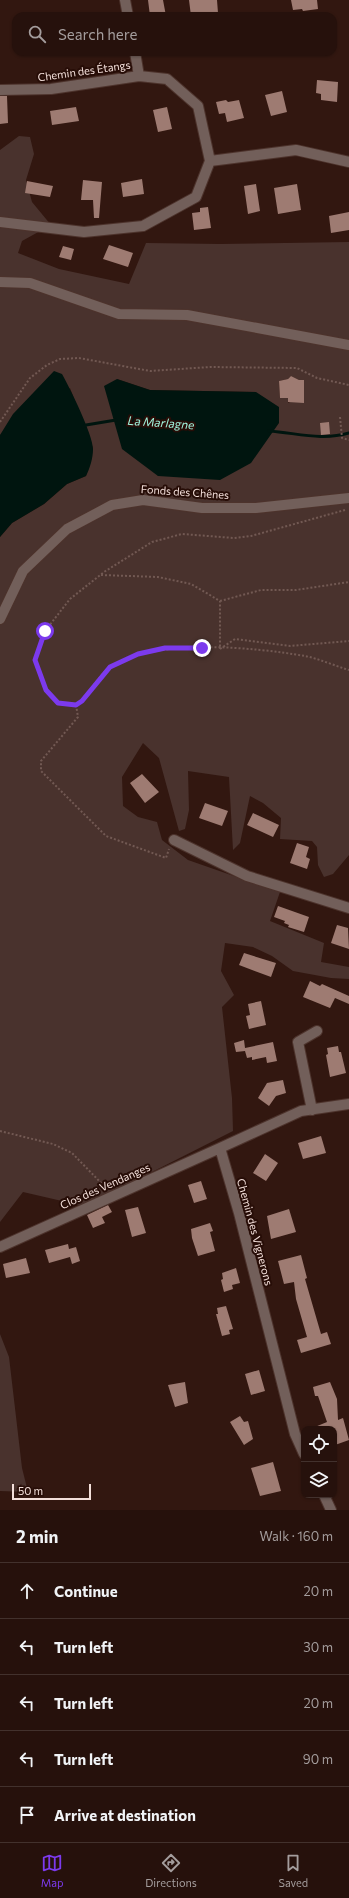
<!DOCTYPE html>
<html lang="en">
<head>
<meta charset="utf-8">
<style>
	:root { --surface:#26110c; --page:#2e1a15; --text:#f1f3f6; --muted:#a49d9d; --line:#42312d; --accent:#7c3aed }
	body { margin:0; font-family:Commissioner,sans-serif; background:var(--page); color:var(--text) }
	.controls { position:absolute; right:12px; bottom:12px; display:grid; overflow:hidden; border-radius:8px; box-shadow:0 1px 3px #0004 }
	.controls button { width:36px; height:36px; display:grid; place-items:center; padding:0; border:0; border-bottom:1px solid var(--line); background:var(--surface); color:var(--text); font:20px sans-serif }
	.scale { position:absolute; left:12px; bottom:10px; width:79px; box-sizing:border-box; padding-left:4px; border:2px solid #f3dfda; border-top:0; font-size:11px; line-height:14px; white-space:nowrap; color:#f3dfda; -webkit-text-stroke:3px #270d07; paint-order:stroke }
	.stop { position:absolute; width:12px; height:12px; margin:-9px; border:3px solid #7c3aed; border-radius:50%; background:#fff }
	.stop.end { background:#7c3aed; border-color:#fff; box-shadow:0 1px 4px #0008 }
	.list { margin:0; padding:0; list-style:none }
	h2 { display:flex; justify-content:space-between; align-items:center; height:52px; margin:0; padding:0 16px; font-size:17px }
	h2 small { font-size:13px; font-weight:400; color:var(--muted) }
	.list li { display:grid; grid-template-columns:26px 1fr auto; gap:12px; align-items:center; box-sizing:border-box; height:56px; padding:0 16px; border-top:1px solid var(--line) }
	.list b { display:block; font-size:15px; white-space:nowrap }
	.list em { font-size:13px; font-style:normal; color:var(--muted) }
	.icon { flex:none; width:22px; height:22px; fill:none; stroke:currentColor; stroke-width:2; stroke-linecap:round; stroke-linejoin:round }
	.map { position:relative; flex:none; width:349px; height:1510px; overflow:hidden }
	.search { position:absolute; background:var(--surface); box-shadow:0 1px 3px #0004; left:12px; right:12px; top:12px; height:44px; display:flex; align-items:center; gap:10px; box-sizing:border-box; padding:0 14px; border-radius:12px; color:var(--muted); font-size:15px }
	.sheet { height:332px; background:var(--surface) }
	nav { display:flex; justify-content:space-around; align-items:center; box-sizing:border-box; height:56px; border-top:1px solid var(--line); background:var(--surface); font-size:11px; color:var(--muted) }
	nav a { display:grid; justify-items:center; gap:2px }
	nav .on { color:var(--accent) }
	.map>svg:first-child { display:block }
	.green { fill:#49322d; fill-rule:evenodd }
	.water { fill:#00150f }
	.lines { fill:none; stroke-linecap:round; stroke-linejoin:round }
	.stream { stroke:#00150f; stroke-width:3 }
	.building { fill:#9e7b72 }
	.minor-casing { stroke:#4d332c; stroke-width:12 }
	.path { stroke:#725953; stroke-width:2; stroke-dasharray:2 2; stroke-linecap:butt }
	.minor { stroke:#725f5a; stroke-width:10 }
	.route { stroke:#7c3aed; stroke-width:5 }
	.labels { text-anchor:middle; stroke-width:4; stroke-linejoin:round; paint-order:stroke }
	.street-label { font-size:11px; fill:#f3dfda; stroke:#270d07 }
	.water-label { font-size:12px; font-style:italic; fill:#a1f4dd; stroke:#270d07 }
</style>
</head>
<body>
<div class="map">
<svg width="349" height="1510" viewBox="0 0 349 1510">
	<rect width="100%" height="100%" fill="#321710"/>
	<path class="green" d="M19,136L30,137L34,154L26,180L32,202L51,225L22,241L18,253L59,269L129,284L146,243L220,244L349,242V855L333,874L324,877L318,865L317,847L312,841L280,839L281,818L263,803L250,796L240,843L233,850L229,777L188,771L189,810L185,829L179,831L159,758L143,743L122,777L123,806L138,817L157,822L162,840L188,860L280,892L270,921L324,943L321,962L349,967V979L331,978L293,971L272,956L253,947L225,943L221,971L234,995L222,1007L232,1098L233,1131L152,1172L88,1207L23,1192L0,1222V537L12,523L44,504L67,484L86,476L93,448L70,388L0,435V150ZM291,376L299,380L290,402L288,403V398H280L279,381L288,379ZM117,379L150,390L256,392L158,476Z
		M0,1334L9,1357L22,1468L28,1492L0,1491Z"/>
	<path class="water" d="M54,371L62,374C70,388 93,435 93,449C93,458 90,468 86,476L67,484L44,504L12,523L0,537V435L13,414Z
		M117,379L150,390L256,392L279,407V423L251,463L220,480L158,476L122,449L104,386Z"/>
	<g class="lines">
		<path class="stream" d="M83,427L86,425L116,420
			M269,431C297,433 322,441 349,433"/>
	</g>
	<path class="building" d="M148,0H163L166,16H150Z
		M189,0H217L218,13L191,16Z
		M291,0H317L318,9L303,11L302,9L293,10Z
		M317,80L338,82L337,102L321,100V94L316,93Z
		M282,91L287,112L271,116L265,95Z
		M0,96H7L8,123L0,124Z
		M226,100L228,102L239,100L244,118L227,122L225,113L219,114L216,102Z
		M76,107L79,121L52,125L50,111Z
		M167,107L172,129L158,132L153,110Z
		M142,179L144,194L123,197L121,183Z
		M83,180L102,182L99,218H94L93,200H81Z
		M27,181L53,186L50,197L25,193Z
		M256,184L260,211L248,214L244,186Z
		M297,184L301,210L278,214L274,188Z
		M208,207L211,228L194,230L192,213L200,212V208Z
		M349,212V230L331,233L329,216Z
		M109,245L133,253L128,267L103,259Z
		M63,246L74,249L71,260L59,257Z
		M291,376L299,380H304V403L288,402V398H280L279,381L288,379Z
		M329,422L330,434L321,435L320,423Z
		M142,774L159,792L145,803L130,783Z
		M205,803L228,811L222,826L199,818Z
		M253,813L279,825L273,837L247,825Z
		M297,843L309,847L306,857L310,859L307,869L290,863Z
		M278,906L309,917L304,932L288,927L289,925L284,923L285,921L274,917Z
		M337,925L348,928L349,949L331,943Z
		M244,953L276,963L271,977L239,965Z
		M310,981L320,986L322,984L349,996V1004L335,998L330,1008L303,997Z
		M261,1001L266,1025L249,1029L246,1016L250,1015L248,1004Z
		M244,1040L245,1048L273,1042L277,1061L267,1063L266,1057L252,1060V1057L247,1058L245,1051L236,1052L234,1043Z
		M338,1046L339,1052H341L346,1073L330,1077L326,1055L328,1054L327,1048Z
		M283,1080L286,1093L276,1096L269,1106L258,1098L267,1083Z
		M321,1136L326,1153L303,1159L298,1143Z
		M265,1154L278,1163L266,1181L253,1173Z
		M201,1181L207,1199L194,1203L188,1185Z
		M108,1205L112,1212L102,1217L105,1223L93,1228L87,1215Z
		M138,1207L146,1233L132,1237L125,1210Z
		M289,1209L296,1232L271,1239L267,1216Z
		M210,1223L213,1231L210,1232L215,1251L198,1256L192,1238L191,1229Z
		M68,1244L69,1249L76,1247L80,1261L72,1264L70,1257L49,1263L45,1250Z
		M301,1255L307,1278L305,1279L321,1334L327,1332L331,1344L301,1353L297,1340L307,1337L296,1299L294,1282L284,1284L278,1261Z
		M26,1258L30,1273L6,1278L3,1264Z
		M236,1268L240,1283L232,1285L233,1289L224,1292L221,1280L223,1279L222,1273Z
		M226,1306L233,1329L229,1330L230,1334L222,1336L216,1314H218L217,1308Z
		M259,1370L265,1391L251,1395L245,1374Z
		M185,1382L188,1403L175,1407L168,1385Z
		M330,1382L337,1399L338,1420L343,1418L349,1440L335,1445L334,1429H310L327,1422L318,1396H315L313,1387Z
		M240,1416L244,1422L248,1421L253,1439L244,1445L230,1422Z
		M273,1462L281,1491L260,1496L251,1468Z"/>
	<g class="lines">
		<defs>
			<path id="minor" d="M125,0L128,16
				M135,52L139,76
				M0,90L51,89L139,76L167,79L198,106L210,161L196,197L143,226L84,232L0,222
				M210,161L296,150L349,162
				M0,282L30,283L119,314L187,315L349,345
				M0,619L23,571L67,529L112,505L143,500L202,508H256L349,498
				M174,840L247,876L349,908
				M312,1110L298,1042L317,1031
				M0,1247L220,1148
				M304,1454L295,1434L239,1213L220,1148L301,1111L349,1104
				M324,1495L331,1510"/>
		</defs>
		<use href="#minor" class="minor-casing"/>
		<path class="path" d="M340,417L342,438L349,440
			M0,422L30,378L47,365L60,359L79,358L150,371L210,367L297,368L317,378L349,385
			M345,510L251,536L234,538L182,534L152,542L104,572L70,599L45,631L35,660L46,690L58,703L76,705L82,701C89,692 102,672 111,666C159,638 252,647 305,656C320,659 335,666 349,670
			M101,575L158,577L191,584L220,601V649
			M220,601L261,590H296L349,582
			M220,649L235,639L290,646L349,641
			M76,705L78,717L41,761V771L106,836L166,858L169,849
			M0,1131L53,1144L72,1153L107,1189"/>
		<use href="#minor" class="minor"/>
	</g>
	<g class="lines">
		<path class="route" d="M45,631L35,660L46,690L58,703L76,705L82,701L110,667L138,654L165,648H202"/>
	</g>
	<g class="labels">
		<g class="street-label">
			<text transform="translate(84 71) rotate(-8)" y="4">Chemin des Étangs</text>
			<text transform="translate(185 492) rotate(4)" y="4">Fonds des Chênes</text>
			<text transform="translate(105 1186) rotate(-24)" y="4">Clos des Vendanges</text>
			<text transform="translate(255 1232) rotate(75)" y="4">Chemin des Vignerons</text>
		</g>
		<g class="water-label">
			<text transform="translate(161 423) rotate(4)" y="4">La Marlagne</text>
		</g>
	</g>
</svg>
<div class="controls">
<button><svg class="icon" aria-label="locate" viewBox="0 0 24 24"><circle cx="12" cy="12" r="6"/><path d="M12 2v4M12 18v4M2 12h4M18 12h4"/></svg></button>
<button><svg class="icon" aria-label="layers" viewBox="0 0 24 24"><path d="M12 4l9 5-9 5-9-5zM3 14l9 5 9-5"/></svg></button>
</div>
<div class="scale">50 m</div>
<div class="stop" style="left:45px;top:631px"></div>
<div class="stop end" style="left:202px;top:648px"></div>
<div class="search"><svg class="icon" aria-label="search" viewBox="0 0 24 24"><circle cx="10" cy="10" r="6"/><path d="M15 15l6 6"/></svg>Search here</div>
</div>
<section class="sheet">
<h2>2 min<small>Walk · 160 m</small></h2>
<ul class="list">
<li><svg class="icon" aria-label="ahead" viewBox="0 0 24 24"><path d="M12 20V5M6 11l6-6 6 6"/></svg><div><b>Continue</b></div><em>20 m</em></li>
<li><svg class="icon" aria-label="left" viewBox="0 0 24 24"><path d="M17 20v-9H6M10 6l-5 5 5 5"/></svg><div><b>Turn left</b></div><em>30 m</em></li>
<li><svg class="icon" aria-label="left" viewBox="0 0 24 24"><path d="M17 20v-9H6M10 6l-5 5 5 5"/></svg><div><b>Turn left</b></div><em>20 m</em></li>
<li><svg class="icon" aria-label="left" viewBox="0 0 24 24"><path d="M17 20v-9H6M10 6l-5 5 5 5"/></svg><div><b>Turn left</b></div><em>90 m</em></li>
<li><svg class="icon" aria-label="arrive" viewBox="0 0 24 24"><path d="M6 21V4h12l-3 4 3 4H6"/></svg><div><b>Arrive at destination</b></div></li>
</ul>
</section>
<nav>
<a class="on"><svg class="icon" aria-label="map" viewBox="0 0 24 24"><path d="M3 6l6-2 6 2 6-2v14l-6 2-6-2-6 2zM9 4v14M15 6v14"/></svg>Map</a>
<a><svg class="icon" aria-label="directions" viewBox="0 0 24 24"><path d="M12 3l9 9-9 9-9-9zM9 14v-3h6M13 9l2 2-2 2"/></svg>Directions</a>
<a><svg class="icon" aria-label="saved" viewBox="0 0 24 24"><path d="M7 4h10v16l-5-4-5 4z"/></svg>Saved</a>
</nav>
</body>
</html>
